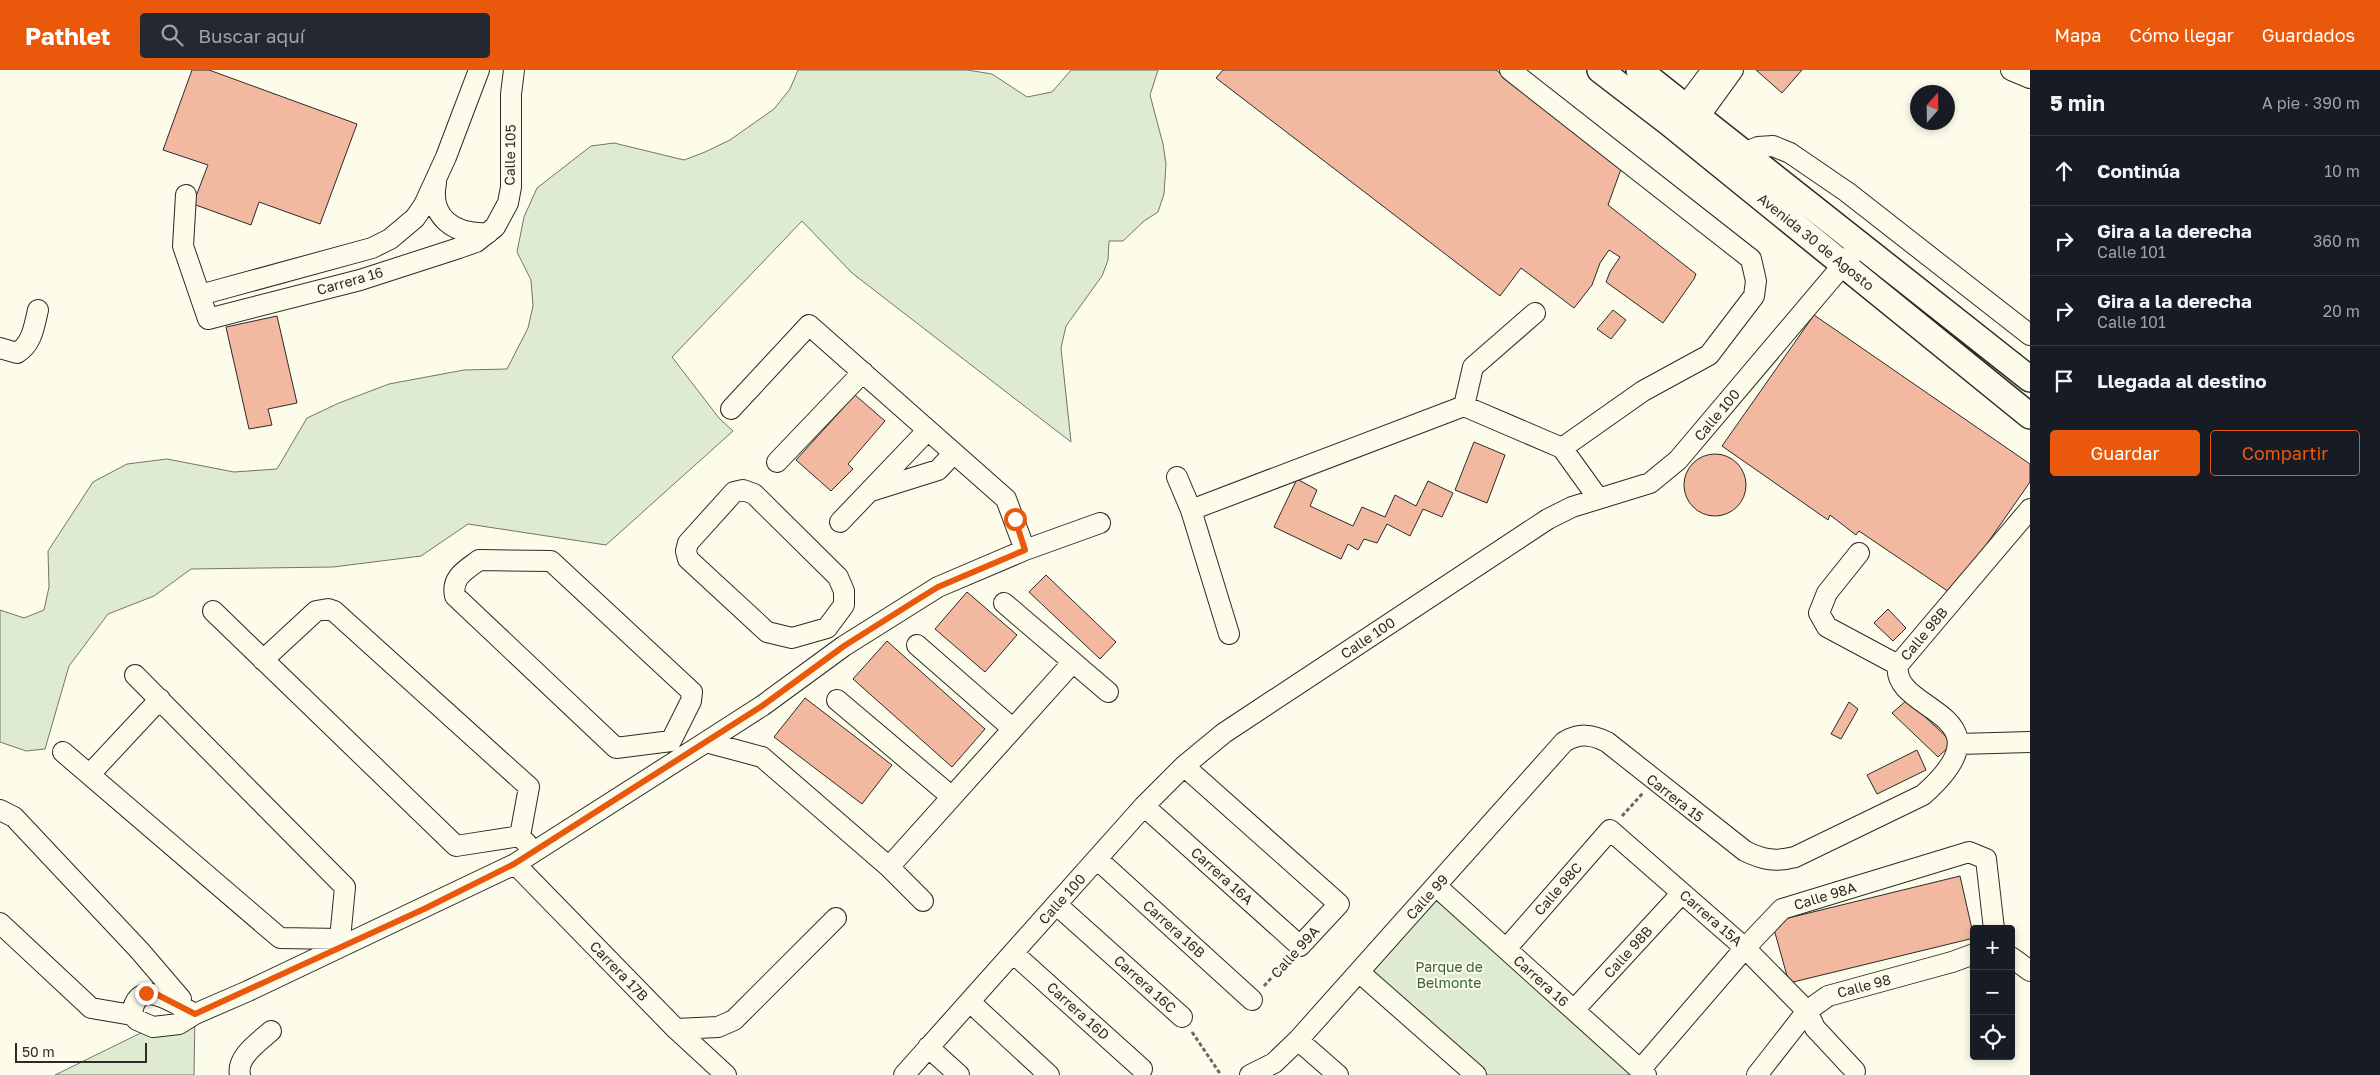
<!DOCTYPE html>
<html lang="es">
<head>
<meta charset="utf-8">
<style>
	:root { --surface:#171b24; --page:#242831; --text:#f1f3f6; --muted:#9ea1a6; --line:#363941; --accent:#ea580c }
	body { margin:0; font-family:"Golos Text",sans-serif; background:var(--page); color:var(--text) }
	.controls { position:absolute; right:15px; bottom:15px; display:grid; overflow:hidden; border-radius:5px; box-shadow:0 2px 8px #0003 }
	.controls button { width:45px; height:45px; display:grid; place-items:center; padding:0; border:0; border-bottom:1px solid var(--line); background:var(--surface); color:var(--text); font:25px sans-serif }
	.compass { position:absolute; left:1910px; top:15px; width:45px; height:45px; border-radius:50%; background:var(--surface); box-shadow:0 2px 8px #0003; rotate:20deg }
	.scale { position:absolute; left:15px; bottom:12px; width:132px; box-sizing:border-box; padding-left:5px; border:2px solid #2b2b2b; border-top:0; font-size:14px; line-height:18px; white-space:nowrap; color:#2b2b2b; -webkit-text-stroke:4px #fdfbea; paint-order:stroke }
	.stop { position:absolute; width:15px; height:15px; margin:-11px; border:4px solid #ea580c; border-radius:50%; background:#fff }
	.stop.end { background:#ea580c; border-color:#fff; box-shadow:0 1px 5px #0008 }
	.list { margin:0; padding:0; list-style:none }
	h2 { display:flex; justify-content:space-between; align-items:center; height:65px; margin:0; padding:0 20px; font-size:21px }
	h2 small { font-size:16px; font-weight:400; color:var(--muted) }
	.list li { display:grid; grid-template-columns:32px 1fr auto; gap:15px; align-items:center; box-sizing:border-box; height:70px; padding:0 20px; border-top:1px solid var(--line) }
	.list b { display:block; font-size:19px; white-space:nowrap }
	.list p { margin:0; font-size:16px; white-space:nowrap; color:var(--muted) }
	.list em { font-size:16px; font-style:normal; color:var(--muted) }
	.actions { display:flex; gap:10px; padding:15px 20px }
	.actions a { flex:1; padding:11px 0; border:1px solid var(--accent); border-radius:5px; text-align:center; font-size:18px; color:var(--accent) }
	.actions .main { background:var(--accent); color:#fff }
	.icon { flex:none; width:28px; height:28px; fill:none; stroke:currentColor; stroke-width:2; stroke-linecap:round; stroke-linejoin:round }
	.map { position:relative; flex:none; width:2030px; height:1005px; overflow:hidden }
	header { display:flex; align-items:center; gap:30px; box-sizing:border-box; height:70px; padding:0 25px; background:var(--accent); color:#fff }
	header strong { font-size:24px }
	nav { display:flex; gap:28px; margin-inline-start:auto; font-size:18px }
	.search { width:350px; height:45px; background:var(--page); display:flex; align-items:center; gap:12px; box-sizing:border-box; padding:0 18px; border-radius:5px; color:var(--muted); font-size:19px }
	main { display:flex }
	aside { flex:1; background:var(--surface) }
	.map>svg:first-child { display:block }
	.green { fill:#deebd1; stroke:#74746e }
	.building { fill:#f2b8a0; stroke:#2b2b2b }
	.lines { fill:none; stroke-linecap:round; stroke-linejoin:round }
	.minor-casing { stroke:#2b2b2b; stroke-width:22 }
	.major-casing { stroke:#2b2b2b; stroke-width:28 }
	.path { stroke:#6a6964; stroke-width:3; stroke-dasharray:4 2.5; stroke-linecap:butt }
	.minor { stroke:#fdfbea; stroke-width:20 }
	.major { stroke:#fdfbea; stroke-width:25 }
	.route { stroke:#ea580c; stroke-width:6 }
	.labels { text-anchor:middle; stroke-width:4; stroke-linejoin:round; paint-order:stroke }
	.street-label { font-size:14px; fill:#2b2b2b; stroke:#fdfbea }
	.park-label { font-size:14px; fill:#34623c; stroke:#fdfbea }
</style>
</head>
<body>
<header>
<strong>Pathlet</strong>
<div class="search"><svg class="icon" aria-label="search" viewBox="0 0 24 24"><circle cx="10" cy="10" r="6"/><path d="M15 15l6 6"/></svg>Buscar aquí</div>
<nav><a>Mapa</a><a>Cómo llegar</a><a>Guardados</a></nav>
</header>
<main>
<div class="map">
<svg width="2030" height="1005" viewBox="0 0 2030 1005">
	<rect width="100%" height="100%" fill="#fdfbea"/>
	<path class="green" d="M798,0H967L992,4L1027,27L1052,22L1071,0H1158L1150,25L1163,74L1166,94L1164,124L1158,142L1144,151L1123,171H1109L1108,190L1102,206L1066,256L1061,278L1071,372L852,203L802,151L672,287L719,348L733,361L606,475L468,454L421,486L333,497L191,499L154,526L108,544L69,596L45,679L26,681L0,672V540L24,548L44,540L49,517L48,481L93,412L127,394L167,389L234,402L277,399L307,348L339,333L389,314L464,300L507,299L528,258L533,236L531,210L517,182L524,147L537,118L591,76L614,73L684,90L705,82L730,70L774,39L790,19Z
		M1436,816L1646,1005H1476L1359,902Z
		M195,944L194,1005H55L153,957Z"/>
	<path class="building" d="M192,0H209L357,54L320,154L259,132L251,155L193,134L208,95L163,80Z
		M1223,0H1496L1631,103L1621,99L1608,135L1696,204L1694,209L1663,253L1606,212L1610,202L1620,187L1609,180L1600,193L1592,215L1574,238L1521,198L1500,226L1216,8Z
		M1756,0H1802L1782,23Z
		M1613,240L1626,250L1611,269L1597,259Z
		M1814,245L2030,394V412L1952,524L1859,461L1856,465L1830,445L1828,450L1722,376Z
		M277,246L297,333L268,339L272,355L249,359L226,257Z
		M855,325L885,351L848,394L853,399L831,421L796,390Z
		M1474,372L1505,385L1487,433L1455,420Z
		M1684 415a31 31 0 1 1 62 0a31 31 0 1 1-62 0Z
		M1297,409L1317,420L1310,436L1353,456L1362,437L1385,447L1395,425L1416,436L1428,411L1453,423L1442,447L1423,439L1410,466L1387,454L1377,473L1364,469L1358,480L1348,474L1341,489L1274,457Z
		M1046,505L1116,572L1100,589L1029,522Z
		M967,522L1017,565L985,602L935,559Z
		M1888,539L1906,558L1893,571L1874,553Z
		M887,571L985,659L952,697L853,609Z
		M805,628L892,695L862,734L774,667Z
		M1907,630L1953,673L1938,687L1892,643Z
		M1849,632L1858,639L1841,669L1831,664Z
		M1917,680L1926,700L1877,724L1867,705Z
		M1960,806L1974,868L1789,913L1772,852Z"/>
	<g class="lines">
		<defs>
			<path id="minor" d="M1510,0L1751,189L1756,211L1754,226L1709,285L1643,321L1562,378
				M2011,0L2030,8
				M1685,36L1712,0
				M1699,47L1733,0
				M1744,83L1758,77L1773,76L1790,83L1847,122L2030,265
				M436,113C429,148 455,165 488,163
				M186,125L183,176L208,249L360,210L459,178L476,172L495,157L508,133L511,117V24L514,0
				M200,225L372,178L390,169L402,159L415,148L424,135L446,87L479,0
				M0,278L17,283C32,274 34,257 38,240
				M1464,336L1473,297L1535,243
				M731,339L809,255L1006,429L1025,480
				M777,392L863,302
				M1177,407L1191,440L1229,564
				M743,420L754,424L838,507L844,521V535L827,558L792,568L767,562L688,489L686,481L688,473L734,422Z
				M871,421L938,400L953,384
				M1191,440L1464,336L1562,378L1598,428
				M840,452L927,361
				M1859,483L1827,523L1819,543L1827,557L1898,595
				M479,490L551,491L692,622L691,631L671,671L616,678L455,526C451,507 466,500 479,490Z
				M1004,533L1108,622
				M213,541L456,776L520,766L534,782
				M917,575L1013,659
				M263,590L316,541L328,539L334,541L529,717L520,766
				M135,605L345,817L340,869L344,875
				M837,630L952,727
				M706,672L762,687L889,797L923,831
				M1959,674L2030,672
				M63,682L280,868L340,869
				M90,704L160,629
				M1144,736L1300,876L1339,834L1184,696
				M0,740L14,747L140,881L181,929
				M1097,789L1252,930
				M515,794L676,959L726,1005
				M889,797L1073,592
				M1436,816L1646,1005
				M1057,835L1182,947
				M0,853L91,938L132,945
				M1506,879L1610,760L1745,878L1807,941L1815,958L1855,1001
				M1013,883L1142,999
				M2011,887L2030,901
				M1359,902L1476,1005
				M970,932L1049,1005
				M1574,940L1682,823
				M195,944C175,934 136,904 132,945L137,950L153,957L179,954L195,944L248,921L515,794L706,672L762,636L844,576L938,517L1025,480L1100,453
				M676,959L718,957L734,950L836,848
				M1298,970L1338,1005
				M928,977L959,1005
				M1640,1000L1745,878L1782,839L1969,782L1986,789L1994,859
				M240,1005C236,987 259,972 271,961
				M904,1005L1144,736L1184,696L1224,663L1548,449L1572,437L1650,413L1678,390L1853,183
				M1250,1005L1274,993L1298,970L1564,672C1579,663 1591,664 1607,672L1745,781C1763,790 1776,792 1795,787L1923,725C2017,642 1890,643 1898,595L2030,439
				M1757,1005L1807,941L1828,926L1952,892L1974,884"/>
			<path id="major" d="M1600,0L1669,53L2030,346
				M1639,0L2030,309"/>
		</defs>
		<use href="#minor" class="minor-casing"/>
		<use href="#major" class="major-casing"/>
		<path class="path" d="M1622,746L1643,723
			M1264,916L1288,889
			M1192,962L1221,1005"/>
		<use href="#minor" class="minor"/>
		<use href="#major" class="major"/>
	</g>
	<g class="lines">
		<path class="route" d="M146,923L156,924L195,944L424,839L514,794L762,636L844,576L920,528L938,517L1025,480L1015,449"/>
	</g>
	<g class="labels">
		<g class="street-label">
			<text transform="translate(510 85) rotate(-89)" y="5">Calle 105</text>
			<text transform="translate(1816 172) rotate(39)" y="5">Avenida 30 de Agosto</text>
			<text transform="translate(350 211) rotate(-16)" y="5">Carrera 16</text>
			<text transform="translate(1717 345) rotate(-50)" y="5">Calle 100</text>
			<text transform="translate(1924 564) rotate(-50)" y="5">Calle 98B</text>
			<text transform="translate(1368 568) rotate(-34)" y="5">Calle 100</text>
			<text transform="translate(1675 728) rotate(38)" y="5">Carrera 15</text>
			<text transform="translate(1222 806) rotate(42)" y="5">Carrera 16A</text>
			<text transform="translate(1558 819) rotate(-49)" y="5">Calle 98C</text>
			<text transform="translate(1825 826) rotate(-17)" y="5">Calle 98A</text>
			<text transform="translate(1427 827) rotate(-48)" y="5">Calle 99</text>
			<text transform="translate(1062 829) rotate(-48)" y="5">Calle 100</text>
			<text transform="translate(1711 848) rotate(41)" y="5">Carrera 15A</text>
			<text transform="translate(1174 859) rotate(42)" y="5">Carrera 16B</text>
			<text transform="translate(1295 882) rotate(-48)" y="5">Calle 99A</text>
			<text transform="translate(1628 882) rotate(-48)" y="5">Calle 98B</text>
			<text transform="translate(619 901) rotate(46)" y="5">Carrera 17B</text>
			<text transform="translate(1541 911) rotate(42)" y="5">Carrera 16</text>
			<text transform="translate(1145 914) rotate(42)" y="5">Carrera 16C</text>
			<text transform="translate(1864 916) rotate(-15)" y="5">Calle 98</text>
			<text transform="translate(1078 941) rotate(42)" y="5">Carrera 16D</text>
		</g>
		<g class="park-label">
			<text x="1449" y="902">Parque de<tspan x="1449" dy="16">Belmonte</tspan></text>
		</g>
	</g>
</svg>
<div class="controls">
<button>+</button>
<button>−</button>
<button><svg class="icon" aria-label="locate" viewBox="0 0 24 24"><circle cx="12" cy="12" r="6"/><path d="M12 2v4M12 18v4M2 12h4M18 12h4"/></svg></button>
</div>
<svg class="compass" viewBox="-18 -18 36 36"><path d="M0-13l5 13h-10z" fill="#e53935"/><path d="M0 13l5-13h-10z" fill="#9ea1a6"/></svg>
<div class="scale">50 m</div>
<div class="stop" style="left:1015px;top:449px"></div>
<div class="stop end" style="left:146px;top:923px"></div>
</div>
<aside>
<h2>5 min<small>A pie · 390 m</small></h2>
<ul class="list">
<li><svg class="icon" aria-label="ahead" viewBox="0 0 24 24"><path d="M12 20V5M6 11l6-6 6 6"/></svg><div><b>Continúa</b></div><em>10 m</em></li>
<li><svg class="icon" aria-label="right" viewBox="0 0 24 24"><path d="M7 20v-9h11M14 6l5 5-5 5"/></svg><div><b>Gira a la derecha</b><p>Calle 101</p></div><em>360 m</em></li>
<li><svg class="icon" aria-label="right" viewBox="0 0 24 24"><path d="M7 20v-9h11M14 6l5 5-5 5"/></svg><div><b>Gira a la derecha</b><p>Calle 101</p></div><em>20 m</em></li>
<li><svg class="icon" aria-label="arrive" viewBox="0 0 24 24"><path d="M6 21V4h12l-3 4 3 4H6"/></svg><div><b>Llegada al destino</b></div></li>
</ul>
<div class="actions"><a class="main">Guardar</a><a>Compartir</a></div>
</aside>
</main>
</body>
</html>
